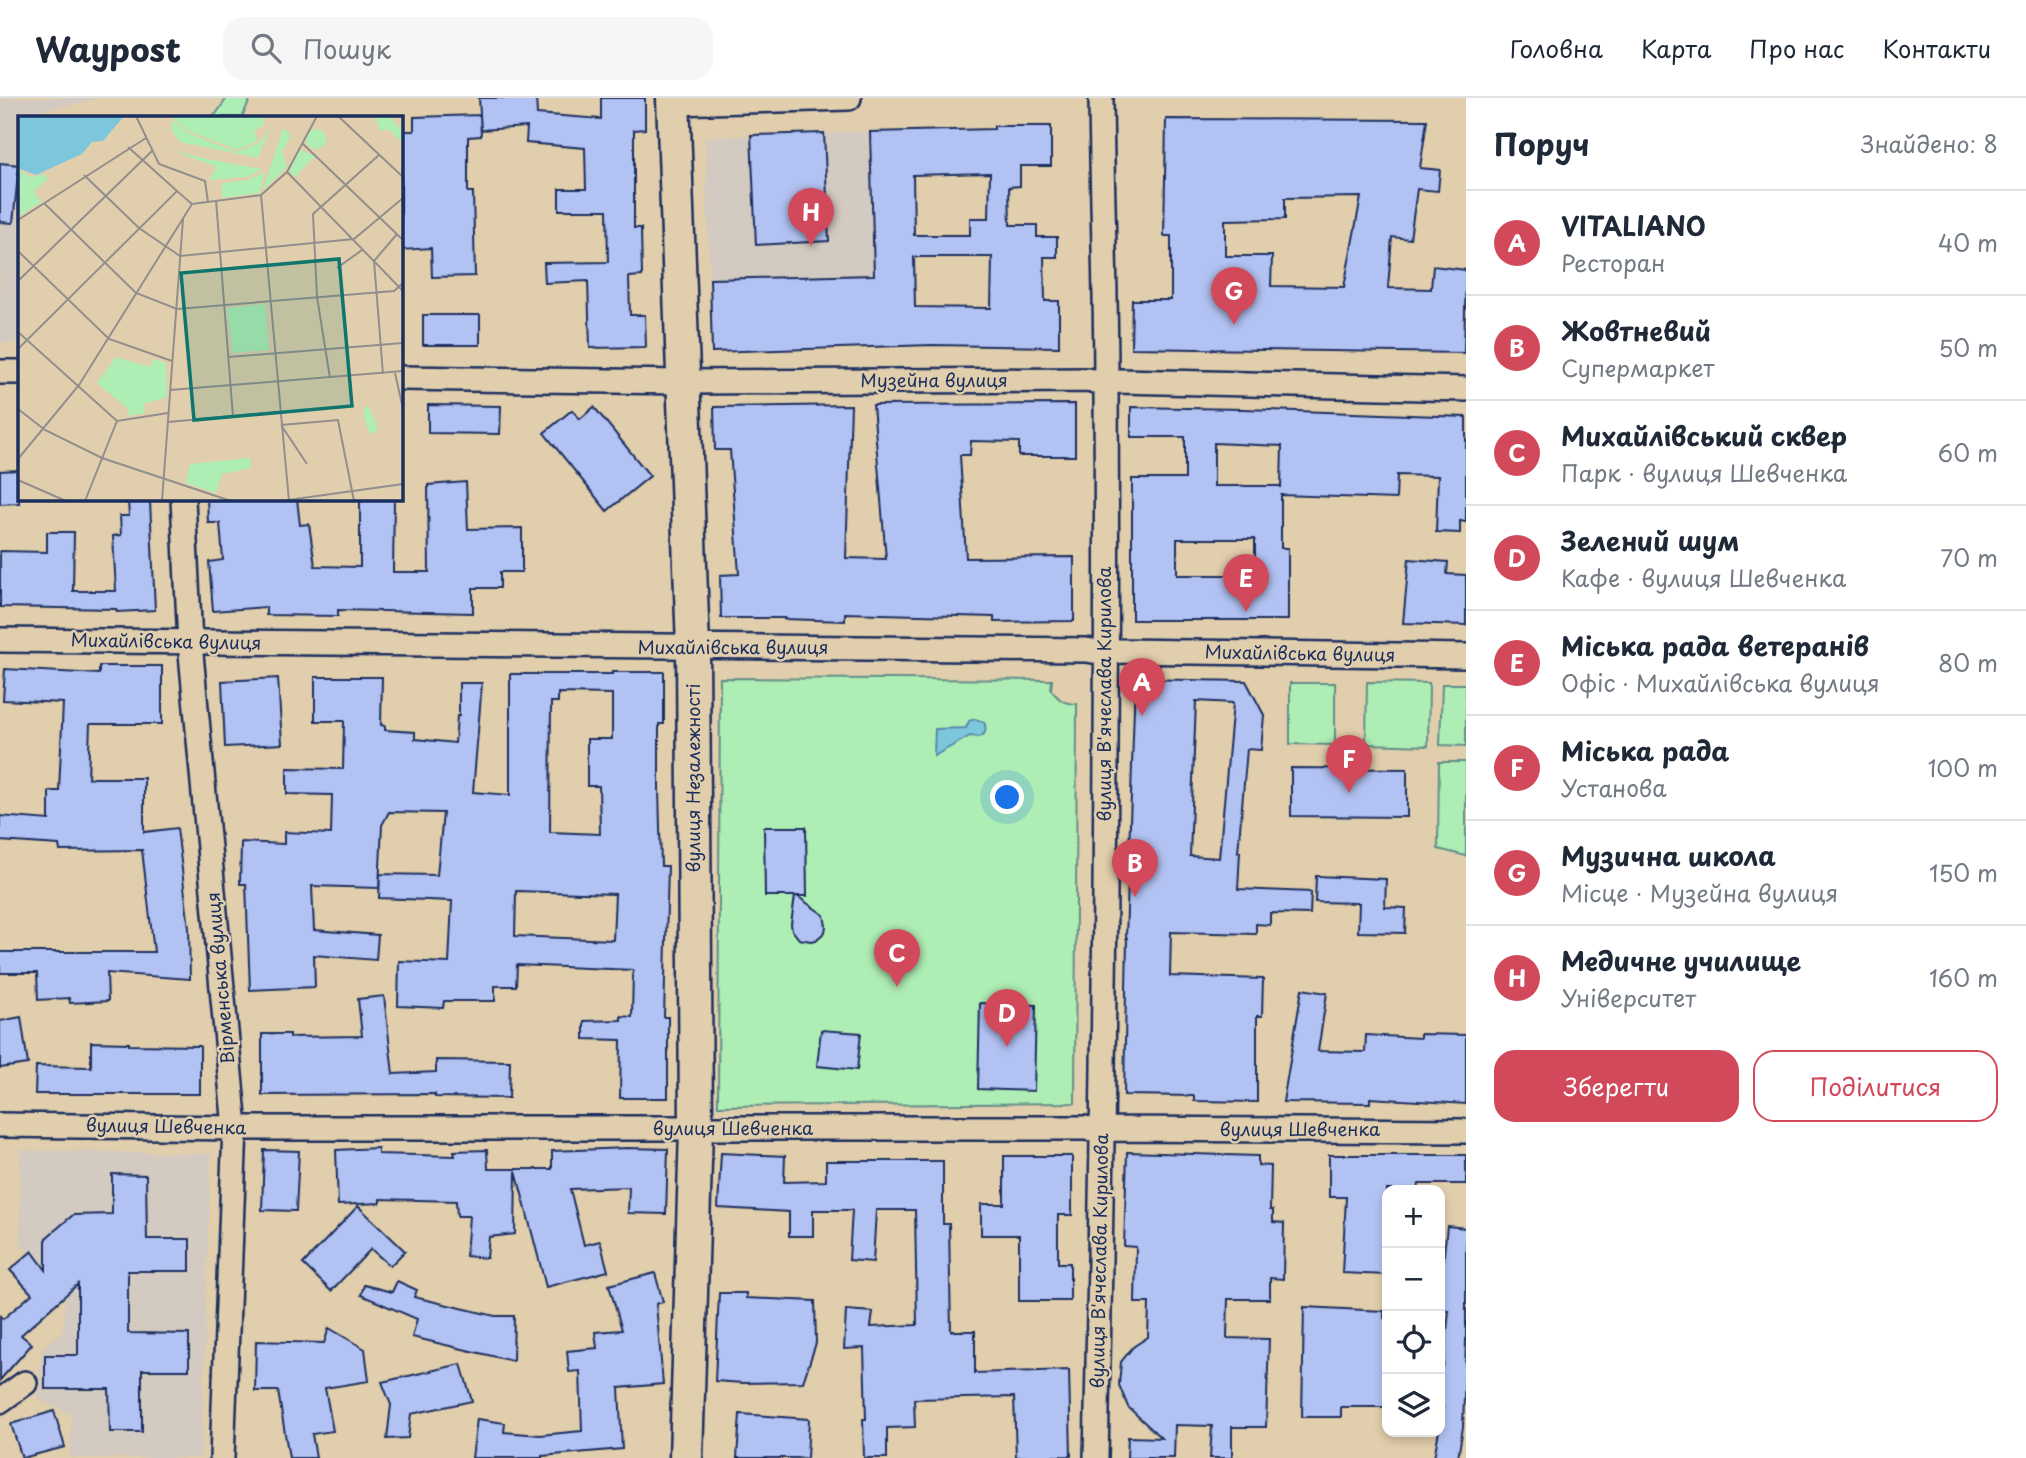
<!DOCTYPE html>
<html lang="uk">
<head>
<meta charset="utf-8">
<style>
	:root { --surface:#fff; --page:#f6f6f7; --text:#1f2937; --muted:#747a83; --line:#e0e1e3; --accent:#d1495b }
	body { margin:0; font-family:"Playpen Sans",sans-serif; background:var(--page); color:var(--text) }
	.controls { position:absolute; right:21px; bottom:21px; display:grid; overflow:hidden; border-radius:14px; box-shadow:0 4px 10px #0003 }
	.controls button { width:63px; height:63px; display:grid; place-items:center; padding:0; border:0; border-bottom:2px solid var(--line); background:var(--surface); color:var(--text); font:35px sans-serif }
	.you { position:absolute; left:1008px; top:700px; width:24px; height:24px; margin:-18px; border:5px solid #fff; border-radius:50%; background:#1a73e8; box-shadow:0 0 0 10px #1a73e833 }
	.badge { display:grid; place-items:center; width:46px; height:46px; border-radius:50%; background:var(--accent); color:#fff; font-size:23px; font-weight:700 }
	.pin { position:absolute; translate:-50% -58px; filter:drop-shadow(0 2px 4px #0008) }
	.pin::after { content:''; position:absolute; top:37px; width:24px; height:21px; background:inherit; clip-path:polygon(0 0,100% 0,50% 100%) }
	.list { margin:0; padding:0; list-style:none }
	h2 { display:flex; justify-content:space-between; align-items:center; height:91px; margin:0; padding:0 28px; font-size:30px }
	h2 small { font-size:23px; font-weight:400; color:var(--muted) }
	.list li { display:grid; grid-template-columns:46px 1fr auto; gap:21px; align-items:center; box-sizing:border-box; height:105px; padding:0 28px; border-top:2px solid var(--line) }
	.list b { display:block; font-size:26px; white-space:nowrap }
	.list p { margin:0; font-size:23px; white-space:nowrap; color:var(--muted) }
	.list em { font-size:23px; font-style:normal; color:var(--muted) }
	.actions { display:flex; gap:14px; padding:21px 28px }
	.actions a { flex:1; padding:16px 0; border:2px solid var(--accent); border-radius:21px; text-align:center; font-size:24px; color:var(--accent) }
	.actions .main { background:var(--accent); color:#fff }
	.icon { flex:none; width:38px; height:38px; fill:none; stroke:currentColor; stroke-width:2; stroke-linecap:round; stroke-linejoin:round }
	.map { position:relative; flex:none; width:1466px; height:1360px; overflow:hidden }
	header { display:flex; align-items:center; gap:42px; box-sizing:border-box; height:98px; padding:0 35px; background:var(--surface); border-bottom:2px solid var(--line) }
	header strong { font-size:33px }
	nav { display:flex; gap:38px; margin-inline-start:auto; font-size:24px }
	.search { width:490px; height:63px; background:var(--page); display:flex; align-items:center; gap:18px; box-sizing:border-box; padding:0 24px; border-radius:21px; color:var(--muted); font-size:26px }
	main { display:flex }
	aside { flex:1; background:var(--surface) }
	.map>svg:first-child { display:block }
	.built { fill:#d3cac1 }
	.green { fill:#aeedb4; stroke:#648e89; stroke-width:2 }
	.water { fill:#7dc7dd; stroke:#568aaa; stroke-width:2 }
	.building { fill:#b2c2f2; stroke:#1b2f5e; stroke-width:2; fill-rule:evenodd }
	.lines { fill:none; stroke-linecap:round; stroke-linejoin:round }
	.street-casing { stroke:#1b2f5e; stroke-width:28 }
	.secondary-casing { stroke:#1b2f5e; stroke-width:37 }
	.street { stroke:#e1ceac; stroke-width:23 }
	.secondary { stroke:#e1ceac; stroke-width:32 }
	.labels { text-anchor:middle; stroke-width:5; stroke-linejoin:round; paint-order:stroke }
	.street-label { font-size:18px; fill:#1b2f5e; stroke:#e1ceac }
	.inset-road { fill:none; stroke:#928e8d; stroke-width:2 }
	.view { fill:#0f766e; fill-opacity:0.15; stroke:#0f766e; stroke-width:3.5 }
	.inset-edge { fill:none; stroke:#1b2f5e; stroke-width:3.5 }
</style>
</head>
<body>
<header>
<strong>Waypost</strong>
<div class="search"><svg class="icon" aria-label="search" viewBox="0 0 24 24"><circle cx="10" cy="10" r="6"/><path d="M15 15l6 6"/></svg>Пошук</div>
<nav><a>Головна</a><a>Карта</a><a>Про нас</a><a>Контакти</a></nav>
</header>
<main>
<div class="map">
<svg width="1466" height="1360" viewBox="0 0 1466 1360">
	<rect width="100%" height="100%" fill="#e1ceac"/>
	<filter id="ink" filterUnits="userSpaceOnUse"><feTurbulence type="fractalNoise" baseFrequency=".0143" numOctaves="2"/><feDisplacementMap in="SourceGraphic" scale="14" xChannelSelector="R" yChannelSelector="G"/><feConvolveMatrix kernelMatrix="1 2 1 2 8 2 1 2 1" color-interpolation-filters="sRGB"/></filter>
	<g filter="url(#ink)">
		<path class="built" d="M0,0H98L78,6L28,14L29,19H19V245H0Z
			M913,32L916,248L712,254L705,39Z
			M20,1052L211,1056L201,1360H70L71,1317L38,1301L41,1252L63,1232L65,1198L20,1145Z"/>
		<path class="green" d="M227,0H251L242,19H209L216,16Z
			M720,580L1052,582L1051,592C1061,603 1062,605 1077,606L1075,1005L718,1008Z
			M1367,584L1429,585L1428,648L1366,646Z
			M1290,585H1335V647L1290,646Z
			M1442,586H1466V648L1440,647Z
			M1439,664H1466V758L1438,751Z"/>
		<path class="water" d="M975,621L984,624C987,631 986,637 979,639L970,638L934,658L935,631L966,630L969,623Z"/>
		<path class="building" d="M479,0H536L537,16L601,21V0H645V31L634,32V130H641L642,178L629,179L630,217H645L646,249L590,250L588,183L545,185L544,165L608,164L607,112H559V91H586L585,50L526,45L527,29L481,32Z
			M480,17L481,38L468,39V94H473L475,178L432,179L431,150L401,152V33H414V19Z
			M1166,21L1427,22L1420,70L1440,72L1438,93L1417,91L1410,141L1392,139L1388,190L1431,191L1433,168L1466,172L1464,255L1131,250L1132,202H1171V138H1164ZM1361,99L1344,189L1271,188L1272,158H1225V122L1285,121V100Z
			M994,28H1051V68H1020V88L1009,89L1010,127H1037V139H1057V159H1044L1045,203H1059V249L932,247L712,254L710,181L874,177L870,34L994,31ZM990,75L989,120H970V137H914L913,77ZM914,159H992L991,210L915,209Z
			M824,35L829,143L756,147L751,37Z
			M0,65L19,67L13,125L0,124Z
			M423,217H480V247H423Z
			M1075,306V358H1019V344L971,343L970,357H960L966,460L1074,459V523L994,524V519L845,515V523L784,521V520H721L720,477L739,476L730,352H715L714,309L851,307L846,460L886,461L873,307Z
			M428,307L501,308L500,336L428,335Z
			M594,309L650,378L607,413L544,335L572,312L580,321Z
			M1131,309L1244,311L1466,319V424L1460,423V435L1436,434L1438,378L1397,377L1396,401L1281,397V450H1288V522H1132V381H1185V339H1131ZM1214,345L1282,348L1281,390V388H1214ZM1177,441H1255V477H1177Z
			M19,372V405L0,406V373Z
			M466,384L468,431L522,430V474H500V490H473V515L338,512V518L266,517V509L213,513L209,464L223,462L220,425H208L207,401H297L300,427L309,426L315,468L360,469V401H394L393,474H429L428,387Z
			M150,403L155,512L117,514L116,511L0,509V453L47,454V434H74L73,493H116L113,438L121,437L120,418H129L128,404Z
			M1409,461L1448,464L1447,476L1466,477V527L1403,525Z
			M99,568H162V626H90L88,680H144V734L177,730L189,830L190,881L107,875L108,903L70,905L69,900L38,902L37,875H0V854H154L142,752L60,753L59,747L0,743V718L49,722V693H59L63,605L3,602L5,571L99,576Z
			M612,574H664V626H659V691L661,768H668L664,919H668V1000H620L621,942L584,941V923L621,922V918L632,919L633,872L517,867L516,888H495V903H444L443,910L398,908L399,863L449,865L452,803L379,800L380,776L437,777L443,715L389,714L382,727L379,790L312,788L314,832L378,837L376,862L314,857L315,889L250,892L246,786H240L241,744L284,746V734L331,736L332,697L287,696V670L343,671L344,623H315V579H382L381,627L385,628V632L415,634V641L455,645L457,618H459V585H482L473,694L510,697V576H612ZM558,595L612,596V641H587V688H599L600,736L550,734L551,604H558ZM516,793L615,796L613,842L515,838Z
			M278,580L282,646L225,649L222,583Z
			M1135,581L1246,583L1264,617L1261,652L1247,651L1238,754H1240L1238,791L1311,794L1310,816L1270,815V827L1256,826V836L1171,834L1170,878L1263,881L1262,918H1257V1004L1194,1003V998L1124,997L1127,840H1126ZM1196,603L1233,605L1219,760L1190,758Z
			M1291,670L1407,671V719L1291,718Z
			M764,729H806L807,798H797L824,817L826,828L825,834L816,842L811,843L799,841L792,832L791,826L795,798H765Z
			M1316,778L1386,781L1385,809L1406,810L1405,835L1358,834L1359,805L1315,804Z
			M1302,891L1327,895L1318,953L1365,954L1366,937L1420,940V936L1466,937V1006L1370,1000V1005L1283,1004Z
			M384,898L393,976L436,974V962L510,963L509,1000L435,999V996L262,997V936H290V939L362,938L358,901Z
			M980,905L1036,907L1034,993L978,991Z
			M21,919L28,966L0,970V923Z
			M821,932L861,935L857,972L817,968Z
			M91,944L129,945V947L200,948V996H35L36,968L91,969Z
			M378,1050V1056L455,1058L454,1053L487,1052L488,1071H552V1053L628,1050L668,1051L666,1116L628,1115L629,1089L570,1091L584,1147L600,1143L608,1173L546,1189L516,1073L515,1136L489,1139L487,1160L466,1158L469,1118H457L456,1103L380,1101V1105L338,1107L336,1052Z
			M264,1052L299,1053L296,1113L262,1112Z
			M1127,1054L1258,1058V1067L1271,1068L1270,1112H1273V1124L1284,1125L1283,1181L1270,1180V1201H1228L1227,1240L1269,1241L1266,1329H1232V1360H1210L1212,1328L1175,1327L1174,1360H1127L1128,1339L1161,1340L1128,1309L1119,1287L1121,1264L1133,1249L1148,1239L1149,1205H1135L1136,1149L1124,1148Z
			M721,1055L785,1058L784,1084L826,1083V1063H943V1126H949L951,1233H975V1275L1069,1272L1071,1358L1016,1359L1014,1299L914,1301L915,1329L887,1330V1360H864L863,1321H866L864,1250L844,1251L846,1212L873,1214L871,1229L917,1227L915,1112H876L873,1164L849,1162L852,1112H813V1138H789V1114L718,1110Z
			M1329,1057H1466V1086H1419L1418,1092H1387V1177L1342,1175L1346,1099H1329Z
			M1004,1058H1072V1117H1058V1165H1070V1203H1019V1137H981V1106H1004Z
			M112,1076L146,1077L147,1141H190V1173H128V1235L189,1236V1272H142V1334H110L109,1291H45V1257H78V1186L21,1237L32,1246L0,1282V1218L3,1221L32,1196L10,1172L32,1153L46,1172V1140L73,1117L112,1116Z
			M358,1108L405,1153L390,1168L371,1151L331,1193L303,1166Z
			M1447,1128L1466,1130V1243L1463,1329L1458,1360H1434L1443,1310H1440V1269H1443L1449,1213L1440,1212V1192Z
			M655,1175L663,1204L656,1206L663,1286L619,1290L622,1351L542,1358V1360H472L477,1321L505,1325L504,1334L540,1337L582,1333L580,1273L569,1274L567,1253L597,1250L595,1234L622,1232L609,1187Z
			M397,1183L417,1192L414,1199L495,1218H514L513,1263L412,1239L417,1221L361,1197L364,1187L392,1194Z
			M719,1195H746V1200L815,1203L816,1245L803,1284L743,1285L715,1283Z
			M1304,1209L1384,1213V1220H1387V1309H1341V1319H1302Z
			M329,1230L365,1251L369,1283L325,1290L333,1333L312,1336L316,1360H289L278,1293H255L256,1243L324,1245Z
			M461,1266L472,1303L411,1316L408,1340L387,1341L391,1307L382,1284Z
			M54,1313L65,1349L22,1360L11,1326Z
			M740,1316L809,1321L807,1360H737Z"/>
		<g class="lines">
			<defs>
				<path id="street" d="M673,5L849,0
					M0,274H19
					M401,280L683,284L1087,282L1106,285L1120,283L1466,291
					M183,401L190,545L235,1030L222,1360
					M0,542L1086,552L1106,555L1120,553L1466,558
					M0,1027L235,1030H1085L1103,1033L1113,1031L1466,1033
					M0,1303L25,1285
					M1096,1360C1104,1002 1108,645 1106,287C1106,191 1102,96 1101,0"/>
				<path id="secondary" d="M673,0L693,550L696,1031L686,1360"/>
			</defs>
			<use href="#street" class="street-casing"/>
			<use href="#secondary" class="secondary-casing"/>
			<use href="#street" class="street"/>
			<use href="#secondary" class="secondary"/>
		</g>
	</g>
	<g class="labels">
		<g class="street-label">
			<text x="934" y="289">Музейна вулиця</text>
			<text transform="translate(166 544) rotate(1)" y="6">Михайлівська вулиця</text>
			<text x="733" y="556">Михайлівська вулиця</text>
			<text transform="translate(1300 556) rotate(1)" y="6">Михайлівська вулиця</text>
			<text transform="translate(1105 596) rotate(-90)" y="6">вулиця В'ячеслава Кирилова</text>
			<text transform="translate(694 680) rotate(-90)" y="6">вулиця Незалежності</text>
			<text transform="translate(221 880) rotate(-95)" y="6">Вірменська вулиця</text>
			<text transform="translate(166 1029) rotate(1)" y="6">вулиця Шевченка</text>
			<text x="733" y="1037">вулиця Шевченка</text>
			<text x="1300" y="1038">вулиця Шевченка</text>
			<text transform="translate(1100 1163) rotate(-89)" y="6">вулиця В'ячеслава Кирилова</text>
		</g>
	</g>
	<g transform="translate(18 18)">
		<rect width="385" height="385" fill="#e1ceac"/>
		<path d="M153,0H246V9L236,15L240,25L219,34L168,14ZM356,0H370L385,16V27L370,13L363,15ZM154,4L170,17L218,36L241,27L252,12L240,42L162,26L153,14ZM265,12L273,19L264,36L269,51L245,74ZM288 23a10 10 0 1 1 20 0a10 10 0 1 1-20 0ZM151,33L189,43L244,53L229,61L191,64L199,51ZM282,34L297,40L277,61L271,55ZM0,53L13,61L26,58L30,63L16,75L23,86L0,101ZM247,56L242,77L204,82V67L229,64ZM247,188L251,234L215,237L209,192ZM98,241L132,251L135,243L148,247L149,281L126,288L127,297L111,300L109,292L79,267ZM350,289L360,312L356,318L350,315L345,295ZM232,342L233,352L204,358L198,377L168,367L172,348Z" fill="#aeedb4"/>
		<path d="M0,0H106L85,25L74,26L64,38L18,59L0,52Z" fill="#7dc7dd"/>
		<path class="inset-road" d="M118,0L141,48L187,65L190,86M320,0L385,61M284,27L385,124M110,31L159,75M269,56L299,0M66,59L121,112L162,140L336,123L385,82M243,79L271,385M198,84L215,301M26,87L118,177L159,193L376,175L385,167M0,104L128,22M0,135L91,223L154,245M319,152L344,134M0,165L134,35M0,216L99,305L150,297M0,233L159,75L174,88L243,79L269,56L385,175M210,241L385,227M377,257L385,293M365,258L356,145L379,118M312,262L299,181L295,98L361,39M152,274L385,255M0,293L27,314L84,342L213,385M150,306L261,296M263,309L320,304L336,385M263,309L289,348M0,343L61,269L174,88M0,364L48,385M67,385L99,305M144,385L165,103M263,385L385,368"/>
		<path class="view" d="M321,143L334,290L176,304L163,157Z"/>
		<rect width="385" height="385" class="inset-edge"/>
	</g>
</svg>
<div class="controls">
<button>+</button>
<button>−</button>
<button><svg class="icon" aria-label="locate" viewBox="0 0 24 24"><circle cx="12" cy="12" r="6"/><path d="M12 2v4M12 18v4M2 12h4M18 12h4"/></svg></button>
<button><svg class="icon" aria-label="layers" viewBox="0 0 24 24"><path d="M12 4l9 5-9 5-9-5zM3 14l9 5 9-5"/></svg></button>
</div>
<div class="you"></div>
<div class="pin badge" style="left:1142px;top:618px">A</div>
<div class="pin badge" style="left:1135px;top:799px">B</div>
<div class="pin badge" style="left:897px;top:889px">C</div>
<div class="pin badge" style="left:1007px;top:949px">D</div>
<div class="pin badge" style="left:1246px;top:514px">E</div>
<div class="pin badge" style="left:1349px;top:695px">F</div>
<div class="pin badge" style="left:1234px;top:227px">G</div>
<div class="pin badge" style="left:811px;top:148px">H</div>
</div>
<aside>
<h2>Поруч<small>Знайдено: 8</small></h2>
<ul class="list">
<li><span class="badge">A</span><div><b>VITALIANO</b><p>Ресторан</p></div><em>40 m</em></li>
<li><span class="badge">B</span><div><b>Жовтневий</b><p>Супермаркет</p></div><em>50 m</em></li>
<li><span class="badge">C</span><div><b>Михайлівський сквер</b><p>Парк · вулиця Шевченка</p></div><em>60 m</em></li>
<li><span class="badge">D</span><div><b>Зелений шум</b><p>Кафе · вулиця Шевченка</p></div><em>70 m</em></li>
<li><span class="badge">E</span><div><b>Міська рада ветеранів</b><p>Офіс · Михайлівська вулиця</p></div><em>80 m</em></li>
<li><span class="badge">F</span><div><b>Міська рада</b><p>Установа</p></div><em>100 m</em></li>
<li><span class="badge">G</span><div><b>Музична школа</b><p>Місце · Музейна вулиця</p></div><em>150 m</em></li>
<li><span class="badge">H</span><div><b>Медичне училище</b><p>Університет</p></div><em>160 m</em></li>
</ul>
<div class="actions"><a class="main">Зберегти</a><a>Поділитися</a></div>
</aside>
</main>
</body>
</html>
